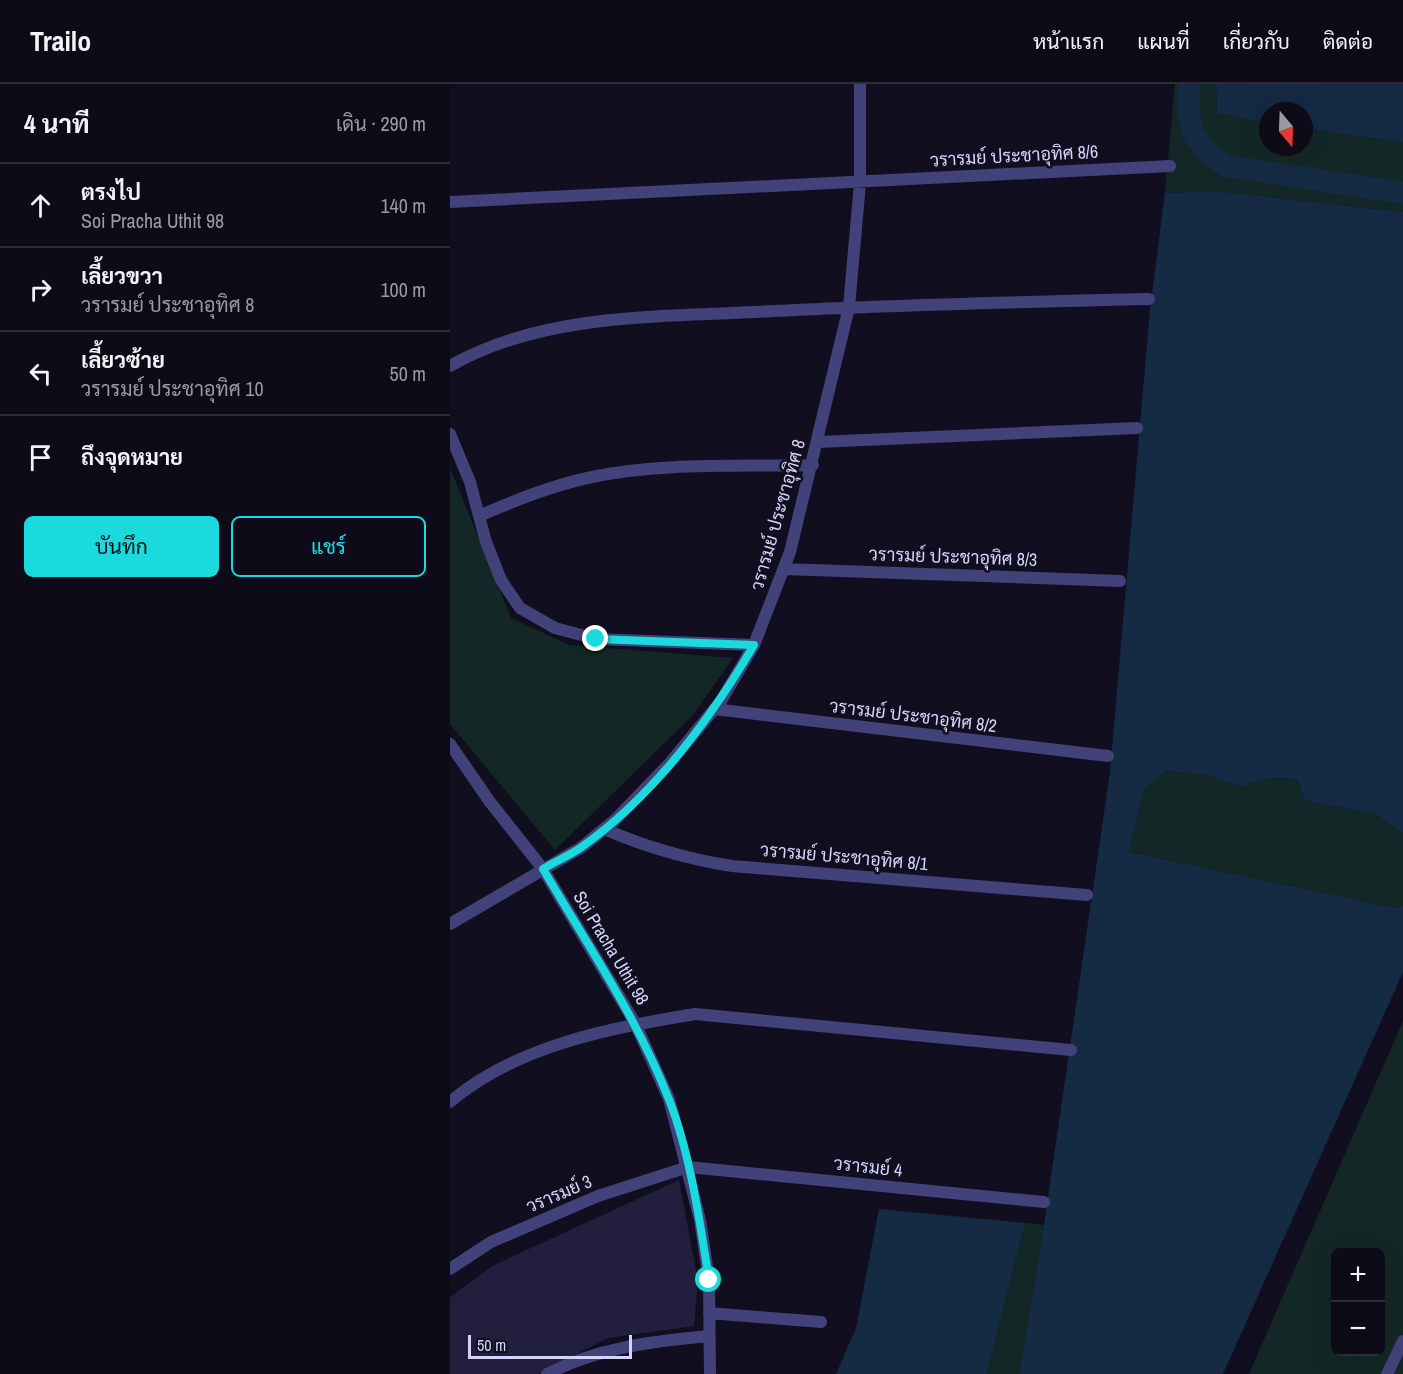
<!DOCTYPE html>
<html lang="th">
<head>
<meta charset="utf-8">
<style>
	:root { --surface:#0d0b17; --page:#1b1924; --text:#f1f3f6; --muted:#9a9ba1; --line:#2d2b36; --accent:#1bdade }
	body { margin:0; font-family:"Archivo Narrow",Sarabun,sans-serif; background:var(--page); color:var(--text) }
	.controls { position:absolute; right:18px; bottom:18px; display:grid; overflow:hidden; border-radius:9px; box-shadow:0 6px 24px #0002 }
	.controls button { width:54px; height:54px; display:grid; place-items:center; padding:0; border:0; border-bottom:2px solid var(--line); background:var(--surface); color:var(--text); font:30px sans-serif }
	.compass { position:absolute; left:809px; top:18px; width:54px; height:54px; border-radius:50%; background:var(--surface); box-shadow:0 6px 24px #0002; rotate:161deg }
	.scale { position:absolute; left:18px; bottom:15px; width:164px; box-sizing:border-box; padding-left:6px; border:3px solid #d4d3fa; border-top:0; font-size:16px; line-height:21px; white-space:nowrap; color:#d4d3fa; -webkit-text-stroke:4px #110f1f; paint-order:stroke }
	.stop { position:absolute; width:18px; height:18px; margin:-14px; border:4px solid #1bdade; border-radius:50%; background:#fff }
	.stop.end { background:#1bdade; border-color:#fff; box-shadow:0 2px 6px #0008 }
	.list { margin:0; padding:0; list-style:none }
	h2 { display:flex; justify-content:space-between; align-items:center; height:78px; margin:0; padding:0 24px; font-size:26px }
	h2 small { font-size:20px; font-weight:400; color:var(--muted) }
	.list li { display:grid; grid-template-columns:39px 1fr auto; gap:18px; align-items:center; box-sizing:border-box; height:84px; padding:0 24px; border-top:2px solid var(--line) }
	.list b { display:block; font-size:22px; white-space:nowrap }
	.list p { margin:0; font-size:20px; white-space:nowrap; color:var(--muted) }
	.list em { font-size:20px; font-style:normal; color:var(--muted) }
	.actions { display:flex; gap:12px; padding:18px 24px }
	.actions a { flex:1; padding:14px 0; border:2px solid var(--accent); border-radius:9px; text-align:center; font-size:21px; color:var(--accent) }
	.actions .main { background:var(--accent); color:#111 }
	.icon { flex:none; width:33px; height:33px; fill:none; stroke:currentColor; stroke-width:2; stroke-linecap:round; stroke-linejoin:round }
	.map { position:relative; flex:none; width:953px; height:1290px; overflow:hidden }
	header { display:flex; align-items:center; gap:36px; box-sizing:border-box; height:84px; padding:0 30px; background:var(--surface); border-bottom:2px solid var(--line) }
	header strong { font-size:28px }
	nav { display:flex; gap:33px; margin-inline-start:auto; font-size:21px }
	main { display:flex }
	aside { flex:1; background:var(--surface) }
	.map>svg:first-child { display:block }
	.green { fill:#132826; fill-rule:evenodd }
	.water { fill:#152b44 }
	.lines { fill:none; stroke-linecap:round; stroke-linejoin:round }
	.canal { stroke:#152b44; stroke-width:22 }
	.building { fill:#211e3e }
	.minor { stroke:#404279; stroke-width:12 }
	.route { stroke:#1bdade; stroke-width:8 }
	.labels { text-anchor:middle; stroke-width:5; stroke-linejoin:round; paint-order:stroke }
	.street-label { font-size:18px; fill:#d4d3fa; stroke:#110f1f }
</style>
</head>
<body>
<header>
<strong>Trailo</strong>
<nav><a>หน้าแรก</a><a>แผนที่</a><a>เกี่ยวกับ</a><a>ติดต่อ</a></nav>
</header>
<main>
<aside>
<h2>4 นาที<small>เดิน · 290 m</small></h2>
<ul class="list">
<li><svg class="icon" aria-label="ahead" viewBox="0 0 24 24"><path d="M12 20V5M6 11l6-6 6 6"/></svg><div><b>ตรงไป</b><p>Soi Pracha Uthit 98</p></div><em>140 m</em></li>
<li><svg class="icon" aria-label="right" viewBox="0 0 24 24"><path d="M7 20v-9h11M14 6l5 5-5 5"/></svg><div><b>เลี้ยวขวา</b><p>วรารมย์ ประชาอุทิศ 8</p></div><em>100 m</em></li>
<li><svg class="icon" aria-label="left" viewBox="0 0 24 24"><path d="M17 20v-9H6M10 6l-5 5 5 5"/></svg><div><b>เลี้ยวซ้าย</b><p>วรารมย์ ประชาอุทิศ 10</p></div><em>50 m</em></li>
<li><svg class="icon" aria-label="arrive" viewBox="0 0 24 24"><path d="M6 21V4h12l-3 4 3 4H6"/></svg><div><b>ถึงจุดหมาย</b></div></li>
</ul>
<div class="actions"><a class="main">บันทึก</a><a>แชร์</a></div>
</aside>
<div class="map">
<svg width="953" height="1290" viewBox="0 0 953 1290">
	<rect width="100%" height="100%" fill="#110f1f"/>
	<path class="green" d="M725,0H766L767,29L818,41V63H854V45L953,58V128L766,107L715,109Z
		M0,384L61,534L119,561L283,574L242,632L105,766L0,640Z
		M715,687L755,691L791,703L818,694L847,695L855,717L926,730L953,750V821L946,824L679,768L694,706Z
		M953,937V1290H799ZM886,1168H930V1268H886Z
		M575,1139L594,1141L569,1290H537Z"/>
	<path class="water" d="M766,0H953V58L854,45V27H818V41L767,29Z
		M766,107L953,128V750L926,730L855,717L847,695L818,694L791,703L755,691L716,687L694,706L679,768L946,824L953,821V888L773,1290H569L594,1141L660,688L700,226L715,109Z
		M429,1125L575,1139L537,1290H386L406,1244Z"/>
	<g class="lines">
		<path class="canal" d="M739,0C737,41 740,59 776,82L953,109"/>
	</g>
	<path class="building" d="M229,1096L248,1197L244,1242L158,1254L88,1290H0V1213L44,1181Z"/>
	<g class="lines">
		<path class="minor" d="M0,118L720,82
			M0,282C91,230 204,233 305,228C436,221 568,218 699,215
			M0,350L20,398L36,458L51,496L70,524L105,544L146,555L304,561
			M368,358L687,344
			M29,432C66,416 103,401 142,393C213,378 290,383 363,381
			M334,485L670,497
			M264,625L658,672
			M0,660L40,718L93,785L185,939L219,1015L250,1136L259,1196L260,1290
			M154,745C196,763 236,775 282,782L637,811
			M0,840L132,763L166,735L218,681L271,617L304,561L340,468L399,223L410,99V0
			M0,1018C67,961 161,944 245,930L621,966
			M0,1185L41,1158L148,1112L238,1083L594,1118
			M259,1229L371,1238
			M97,1290C147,1264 203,1257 259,1252
			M937,1290L953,1257"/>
	</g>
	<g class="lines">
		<path class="route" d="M146,555L304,561C261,634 203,712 133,762C121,771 106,777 93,785C137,860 186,932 218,1013C240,1067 250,1139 259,1196"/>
	</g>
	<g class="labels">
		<g class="street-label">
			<text transform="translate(564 72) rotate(-3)" y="6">วรารมย์ ประชาอุทิศ 8/6</text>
			<text transform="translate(328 431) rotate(-74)" y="6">วรารมย์ ประชาอุทิศ 8</text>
			<text transform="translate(503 473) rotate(2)" y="6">วรารมย์ ประชาอุทิศ 8/3</text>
			<text transform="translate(463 632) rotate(7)" y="6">วรารมย์ ประชาอุทิศ 8/2</text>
			<text transform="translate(394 773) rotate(5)" y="6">วรารมย์ ประชาอุทิศ 8/1</text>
			<text transform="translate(161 864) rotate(59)" y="6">Soi Pracha Uthit 98</text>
			<text transform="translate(418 1083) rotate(6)" y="6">วรารมย์ 4</text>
			<text transform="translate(109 1110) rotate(-23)" y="6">วรารมย์ 3</text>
		</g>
	</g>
</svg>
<div class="controls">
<button>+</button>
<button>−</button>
</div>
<svg class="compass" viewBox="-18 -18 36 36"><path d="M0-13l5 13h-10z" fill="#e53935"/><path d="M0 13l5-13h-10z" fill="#9a9ba1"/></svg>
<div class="scale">50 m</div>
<div class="stop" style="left:259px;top:1196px"></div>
<div class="stop end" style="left:146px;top:555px"></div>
</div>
</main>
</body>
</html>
